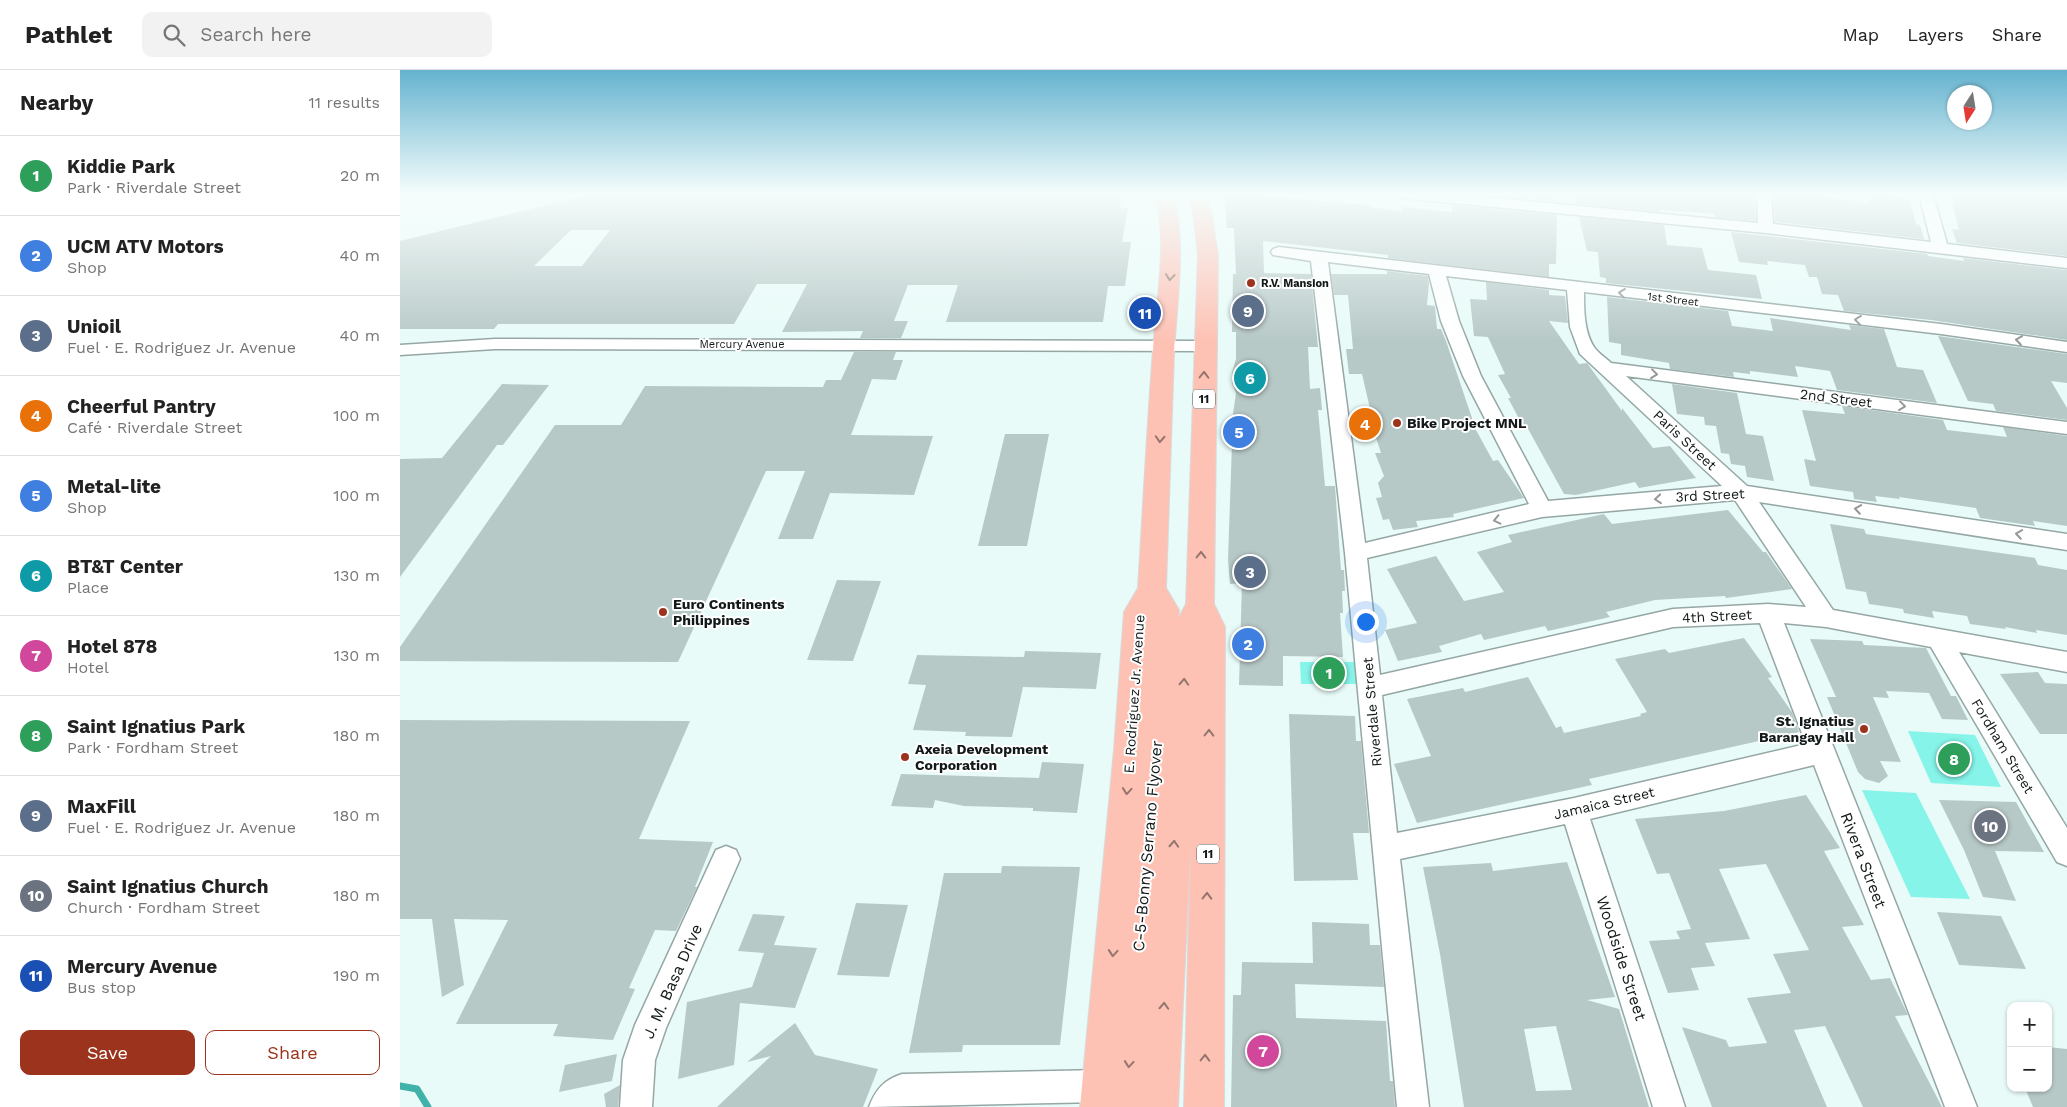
<!DOCTYPE html>
<html lang="en">
<head>
<meta charset="utf-8">
<style>
	:root { --surface:#fff; --page:#f2f2f2; --text:#222; --muted:#767676; --line:#e0e0e0; --accent:#9c331d }
	body { margin:0; font-family:"Work Sans",sans-serif; background:var(--page); color:var(--text) }
	.controls { position:absolute; right:15px; bottom:15px; display:grid; overflow:hidden; border-radius:10px; box-shadow:0 1px 4px #0004 }
	.controls button { width:45px; height:45px; display:grid; place-items:center; padding:0; border:0; border-bottom:1px solid var(--line); background:var(--surface); color:var(--text); font:25px sans-serif }
	.compass { position:absolute; left:1547px; top:15px; width:45px; height:45px; border-radius:50%; background:var(--surface); box-shadow:0 1px 4px #0004; rotate:192deg }
	.you { position:absolute; left:965px; top:551px; width:18px; height:18px; margin:-12px; border:4px solid #fff; border-radius:50%; background:#1a73e8; box-shadow:0 0 0 8px #1a73e833 }
	.badge { display:grid; place-items:center; width:32px; height:32px; border-radius:50%; background:var(--accent); color:#fff; font-size:16px; font-weight:700 }
	.pin { position:absolute; translate:-50% -50%; border:2px solid #fff; box-shadow:0 1px 5px #0006 }
	.list { margin:0; padding:0; list-style:none }
	h2 { display:flex; justify-content:space-between; align-items:center; height:65px; margin:0; padding:0 20px; font-size:21px }
	h2 small { font-size:16px; font-weight:400; color:var(--muted) }
	.list li { display:grid; grid-template-columns:32px 1fr auto; gap:15px; align-items:center; box-sizing:border-box; height:80px; padding:0 20px; border-top:1px solid var(--line) }
	.list b { display:block; font-size:19px; white-space:nowrap }
	.list p { margin:0; font-size:16px; white-space:nowrap; color:var(--muted) }
	.list em { font-size:16px; font-style:normal; color:var(--muted) }
	.actions { display:flex; gap:10px; padding:15px 20px }
	.actions a { flex:1; padding:11px 0; border:1px solid var(--accent); border-radius:10px; text-align:center; font-size:18px; color:var(--accent) }
	.actions .main { background:var(--accent); color:#fff }
	.icon { flex:none; width:28px; height:28px; fill:none; stroke:currentColor; stroke-width:2; stroke-linecap:round; stroke-linejoin:round }
	.map { position:relative; flex:none; width:1667px; height:1037px; overflow:hidden }
	header { display:flex; align-items:center; gap:30px; box-sizing:border-box; height:70px; padding:0 25px; background:var(--surface); border-bottom:1px solid var(--line) }
	header strong { font-size:24px }
	nav { display:flex; gap:28px; margin-inline-start:auto; font-size:18px }
	.search { width:350px; height:45px; background:var(--page); display:flex; align-items:center; gap:12px; box-sizing:border-box; padding:0 18px; border-radius:10px; color:var(--muted); font-size:19px }
	main { display:flex }
	aside { flex:1; background:var(--surface) }
	.map>svg:first-child { display:block }
	.green { fill:#86f4e9 }
	.lines { fill:none; stroke-linecap:round; stroke-linejoin:round }
	.stream { stroke:#41b2a9; stroke-width:7 }
	.building { fill:#b7c9c7; fill-rule:evenodd }
	.minor-casing { stroke:#95a7a4; stroke-width:3 }
	.primary-casing { stroke:#d9dada; stroke-width:2 }
	.minor { fill:#fff; fill-rule:evenodd }
	.primary { fill:#fec2b5; fill-rule:evenodd }
	.oneway { stroke:#94766e }
	.oneway2 { stroke:#949897 }
	.poi-dot { fill:#9c331d; stroke:#fff; stroke-width:2 }
	.labels { text-anchor:middle; stroke-width:4; stroke-linejoin:round; paint-order:stroke }
	.far-poi-label { font-size:11px; font-weight:bold; fill:#121918; stroke:#fff; text-anchor:start }
	.far-street-label { font-size:11px; fill:#121918; stroke:#fff }
	.shield { fill:#fff; stroke:#595e5d; stroke-width:1 }
	.shield-label { font-size:12px; font-weight:bold; fill:#121918 }
	.street-label { font-size:14px; fill:#121918; stroke:#fff }
	.poi-label { font-size:14px; font-weight:bold; fill:#121918; stroke:#fff; text-anchor:start }
	.near-street-label { font-size:16px; fill:#121918; stroke:#fff }
</style>
</head>
<body>
<header>
<strong>Pathlet</strong>
<div class="search"><svg class="icon" aria-label="search" viewBox="0 0 24 24"><circle cx="10" cy="10" r="6"/><path d="M15 15l6 6"/></svg>Search here</div>
<nav><a>Map</a><a>Layers</a><a>Share</a></nav>
</header>
<main>
<aside>
<h2>Nearby<small>11 results</small></h2>
<ul class="list">
<li><span class="badge" style="background:#2e9e5b">1</span><div><b>Kiddie Park</b><p>Park · Riverdale Street</p></div><em>20 m</em></li>
<li><span class="badge" style="background:#3f7fe0">2</span><div><b>UCM ATV Motors</b><p>Shop</p></div><em>40 m</em></li>
<li><span class="badge" style="background:#5c6f8a">3</span><div><b>Unioil</b><p>Fuel · E. Rodriguez Jr. Avenue</p></div><em>40 m</em></li>
<li><span class="badge" style="background:#e8710a">4</span><div><b>Cheerful Pantry</b><p>Café · Riverdale Street</p></div><em>100 m</em></li>
<li><span class="badge" style="background:#3f7fe0">5</span><div><b>Metal-lite</b><p>Shop</p></div><em>100 m</em></li>
<li><span class="badge" style="background:#0f9aa8">6</span><div><b>BT&amp;T Center</b><p>Place</p></div><em>130 m</em></li>
<li><span class="badge" style="background:#d1479c">7</span><div><b>Hotel 878</b><p>Hotel</p></div><em>130 m</em></li>
<li><span class="badge" style="background:#2e9e5b">8</span><div><b>Saint Ignatius Park</b><p>Park · Fordham Street</p></div><em>180 m</em></li>
<li><span class="badge" style="background:#5c6f8a">9</span><div><b>MaxFill</b><p>Fuel · E. Rodriguez Jr. Avenue</p></div><em>180 m</em></li>
<li><span class="badge" style="background:#6b7280">10</span><div><b>Saint Ignatius Church</b><p>Church · Fordham Street</p></div><em>180 m</em></li>
<li><span class="badge" style="background:#1a4fb4">11</span><div><b>Mercury Avenue</b><p>Bus stop</p></div><em>190 m</em></li>
</ul>
<div class="actions"><a class="main">Save</a><a>Share</a></div>
</aside>
<div class="map">
<svg width="1667" height="1037" viewBox="0 0 1667 1037">
	<rect width="100%" height="100%" fill="#e8fbf8"/>
	<path class="green" d="M900,592H957L959,614H901Z
		M1508,661L1575,665L1601,717L1531,713Z
		M1462,720L1516,723L1570,829L1511,827Z"/>
	<g class="lines">
		<path class="stream" d="M0,1016L17,1019L28,1037"/>
	</g>
	<path class="building" d="M191,124H722L720,138H728L722,172H731L725,216H708L703,252H546L558,215H508L494,251H508L501,268H460L463,261L382,262L407,214H357L334,254H98L94,259H0V171ZM171,160H210L182,196H134Z
		M824,124H861V126L969,135V137L1002,141L1003,137L1052,142V135L1157,145L1156,194H1149V207L988,188V185L863,171L864,203L911,204L918,277H908L910,319L920,318L922,340H918L925,416H935L941,500H944L945,521H942L943,543H940L943,587L883,586V616L839,615L842,513L830,514L828,490L833,344L836,323L832,313V303L836,289V262H832L833,204H836L834,158H827Z
		M1077,124H1157V132Z
		M1174,124H1355L1356,151L1315,147V144L1261,140V142L1176,134Z
		M1373,124H1427L1428,127L1467,133L1466,124L1509,126L1516,154L1520,155L1524,169L1375,152Z
		M1550,124H1667V186L1557,173L1552,159L1559,160Z
		M1179,147L1264,155L1267,175L1302,178L1308,200L1356,205L1362,229L1206,213V208L1200,207L1198,182L1187,181Z
		M1331,162L1527,184L1528,186L1564,191L1563,188L1667,200V270L1531,250L1444,241L1438,225L1422,224L1417,207H1409L1405,195L1367,191L1368,195L1339,192Z
		M987,201L1028,206L1029,213L1027,235L1035,236L1037,259H1041L1046,271L1076,360L1093,391L1098,390L1124,428L1053,444L1054,447L1016,451L1018,457L993,460L989,449L983,450L976,428L982,427L978,413L984,406L975,383H981L968,343H971L962,304H949L946,279H953L948,225H934L931,204H987Z
		M1086,212L1149,220V225L1165,226L1168,253L1149,251L1179,294L1187,293L1222,341V338L1253,378L1270,376L1296,408L1239,418L1235,412L1176,425L1164,424L1127,357L1124,358L1108,328H1111L1098,305L1105,304L1088,267L1074,266L1070,229L1087,230Z
		M1207,227L1328,241L1332,256L1373,261L1370,248L1451,260L1449,255L1484,259L1497,297L1523,300L1537,333L1437,320L1430,301L1395,296L1398,307L1350,301V304L1333,302L1334,307L1270,299L1269,293L1221,285V274L1209,272Z
		M1538,266L1667,284V313L1651,311L1667,338V350L1596,341L1593,334L1568,331Z
		M454,282H496L493,290H503L496,310L472,309L451,365L533,366L514,425L430,423L413,469H378L405,401H366L278,592L0,591V577L155,355H221L245,316L423,317L426,310H441Z
		M102,314L149,315L103,375H97L0,507V389L42,388Z
		M1272,314L1337,323L1346,364L1363,366L1374,411L1347,407L1345,396L1331,394L1329,384L1321,383L1316,356L1305,355L1304,347L1277,344Z
		M1442,336L1543,350L1547,360L1607,367L1603,357L1667,366V456L1633,451L1635,456L1580,448L1576,438L1499,427L1500,429L1475,426L1477,432L1454,429L1453,422L1410,416L1404,389L1416,391L1402,340L1445,344Z
		M605,364H649L627,476H578Z
		M1328,440L1363,482H1366L1392,519L1326,528L1325,526L1255,530L1206,542L1210,547L1148,561L1145,556L1084,570L1081,564L1039,576L1042,582L998,591L985,560L1017,553L987,499L1036,486L1064,531L1104,522L1077,482L1112,472L1108,465L1204,444L1212,454Z
		M1430,454L1464,459L1466,464L1635,488L1638,495L1667,500V565L1636,560L1637,563L1605,557L1606,559L1570,554L1567,546L1532,541L1534,548L1504,543L1503,539L1469,534L1466,522L1446,519Z
		M437,510L481,511L453,591L407,590Z
		M1344,568L1372,607L1368,608L1392,642L1399,662L1189,709L1192,715L1017,753L994,694L1031,686L1007,629L1063,618L1065,622L1128,607L1156,658L1161,656L1164,663L1241,646L1240,644L1247,642L1215,589L1265,579L1269,583Z
		M1410,569L1462,571L1464,575L1526,578L1551,626H1556L1568,650L1542,649L1529,623L1486,621L1489,628L1473,627L1501,692L1480,691L1488,706L1479,713L1465,709L1458,702L1427,627H1436Z
		M625,581L701,583L696,619L623,617L612,667L565,666L566,662L513,660L526,615L508,614L517,585L624,587Z
		M1638,602L1645,613L1667,614V664H1640L1600,604Z
		M889,644L955,646L956,671H961L969,763H953L958,810L894,811Z
		M0,650L290,651L239,769L313,772L295,817H297L276,861L255,860L229,918L235,919L213,970L153,966L158,954H56L108,850L54,849L64,915L42,927L32,849H0Z
		M642,692L684,694L677,743L633,741V738L564,736L535,730L533,738L491,736L501,704L639,708Z
		M1406,725L1440,778L1424,781L1464,855L1442,857L1471,910L1490,908L1508,945L1495,946L1542,1037H1463L1425,956L1394,960L1427,1037H1312L1282,957L1326,970L1329,977L1367,973L1347,928L1391,923L1373,884L1409,880L1366,794L1319,799L1350,869L1305,873L1315,896L1291,898L1299,920L1268,923L1249,871L1280,869L1276,861L1291,859L1269,803L1257,804L1235,749L1324,741Z
		M1539,730L1616,732L1644,782L1595,781L1616,831L1583,827L1564,780Z
		M1167,792L1215,927L1187,930L1219,939L1249,1037H1064L1040,884L1023,797L1091,793L1093,801ZM1156,956L1172,1020L1136,1021L1124,959Z
		M602,796L680,797L660,975H563L562,982L509,983L544,803H601Z
		M456,833L508,835L489,907L437,905Z
		M1537,842L1601,846L1626,899L1559,895Z
		M353,844L385,846L374,875L417,878L395,938L340,933L334,995L278,1009L287,932L352,917L364,883L338,881Z
		M912,852L969,854L970,875H980L984,917L895,914L896,948L986,951L990,1011H993L995,1037H831L833,925H841L842,892L913,893Z
		M395,953L415,985L478,999L463,1037H317L371,986L347,992Z
		M1648,977L1667,979V1037H1633L1625,1018H1648Z
		M217,984L212,1011L159,1022L165,995Z
		M220,1015L218,1037H206L204,1024Z"/>
	<g class="lines">
		<defs>
			<path id="minor" d="M992,124H1052L1358,153L1357,124H1371L1373,154L1531,172L1519,124H1533L1547,174L1667,188V198L1366,163L999,128Z
				M879,177L1541,254L1667,272V282L1541,264L1184,222C1184,239 1184,262 1194,277C1198,283 1206,288 1211,293L1667,352V364L1226,306L1347,416L1667,464V480L1359,432L1433,540L1667,582V602L1559,582L1667,758V796L1657,792L1531,577L1426,557L1384,553L1577,1037H1545L1414,695L1190,749L1285,1037H1253L1165,754L1000,789L1029,1037H997L945,483L911,191L873,185L871,182L873,179ZM928,192L1029,204L1041,251L1063,306L1129,434L965,473ZM1046,206L1167,220L1170,257L1180,284L1322,416L1148,431L1081,306L1059,251ZM1335,430L1406,537L1368,534L1273,539L980,605L967,488L1142,447ZM1360,553L1406,674L1174,728L997,763L982,625L1273,557Z
				M95,269L805,271L811,272L814,276L811,280L805,281L95,279L0,285V275Z
				M326,776L336,780L340,789L266,958L255,990L252,1037H220L223,990L235,955L316,780Z
				M702,1000L713,1005L718,1016L713,1027L702,1032L469,1037C476,1019 484,1010 502,1004Z"/>
			<path id="primary" d="M756,124H774C786,178 777,229 774,283C771,361 769,439 766,518L779,540L778,549L786,534L798,185L793,142L788,124H806L811,142L818,185L814,534L825,557L824,1037H784L791,767L778,1037H680L714,680L724,542L738,518C743,438 747,359 753,279C757,226 767,177 756,124Z"/>
		</defs>
		<use href="#minor" class="minor-casing"/>
		<use href="#primary" class="primary-casing"/>
		<use href="#minor" class="minor"/>
		<use href="#primary" class="primary"/>
	</g>
	<defs><path id="oneway-chevron" d="M-2-3.5L2.5 0L-2 3.5" fill="none" stroke-width="1.6" stroke-linecap="round" stroke-linejoin="round" transform="scale(1.25)"/></defs>
	<g class="oneway">
		<use href="#oneway-chevron" transform="translate(770 207) rotate(96)"/>
		<use href="#oneway-chevron" transform="translate(804 305) rotate(-89)"/>
		<use href="#oneway-chevron" transform="translate(760 369) rotate(93)"/>
		<use href="#oneway-chevron" transform="translate(801 485) rotate(-89)"/>
		<use href="#oneway-chevron" transform="translate(784 612) rotate(-87)"/>
		<use href="#oneway-chevron" transform="translate(809 663) rotate(-89)"/>
		<use href="#oneway-chevron" transform="translate(727 721) rotate(95)"/>
		<use href="#oneway-chevron" transform="translate(774 774) rotate(-87)"/>
		<use href="#oneway-chevron" transform="translate(807 826) rotate(-89)"/>
		<use href="#oneway-chevron" transform="translate(713 883) rotate(95)"/>
		<use href="#oneway-chevron" transform="translate(764 936) rotate(-87)"/>
		<use href="#oneway-chevron" transform="translate(805 988) rotate(-89)"/>
		<use href="#oneway-chevron" transform="translate(729 994) rotate(95)"/>
	</g>
	<g class="oneway2">
		<use href="#oneway-chevron" transform="translate(1222 223) rotate(-173)"/>
		<use href="#oneway-chevron" transform="translate(1458 250) rotate(-173)"/>
		<use href="#oneway-chevron" transform="translate(1619 270) rotate(-172)"/>
		<use href="#oneway-chevron" transform="translate(1254 304) rotate(7)"/>
		<use href="#oneway-chevron" transform="translate(1502 336) rotate(7)"/>
		<use href="#oneway-chevron" transform="translate(1258 429) rotate(175)"/>
		<use href="#oneway-chevron" transform="translate(1458 439) rotate(-171)"/>
		<use href="#oneway-chevron" transform="translate(1097 450) rotate(167)"/>
		<use href="#oneway-chevron" transform="translate(1619 464) rotate(-171)"/>
	</g>
	<linearGradient id="sky" x2="0" y2="1"><stop stop-color="#65b3cf"/><stop offset="0.46" stop-color="#f5fdfc"/><stop offset="1" stop-color="#f5fdfc" stop-opacity="0"/></linearGradient>
	<rect width="1667" height="270" fill="url(#sky)"/>
	<g class="poi-dot">
		<circle cx="851" cy="213" r="5"/>
		<circle cx="997" cy="353" r="5"/>
		<circle cx="263" cy="542" r="5"/>
		<circle cx="1464" cy="659" r="5"/>
		<circle cx="505" cy="687" r="5"/>
	</g>
	<g class="labels">
		<g class="far-poi-label">
			<text x="861" y="217">R.V. Mansion</text>
		</g>
		<g class="far-street-label">
			<text transform="translate(1273 229) rotate(7)" y="4">1st Street</text>
			<text x="342" y="278">Mercury Avenue</text>
		</g>
		<g class="shield">
			<rect x="793" y="319.5" width="22" height="19" rx="4"/>
			<rect x="797" y="774.5" width="22" height="19" rx="4"/>
		</g>
		<g class="shield-label">
			<text x="804" y="333">11</text>
			<text x="808" y="788">11</text>
		</g>
		<g class="street-label">
			<text transform="translate(1436 328) rotate(7)" y="5">2nd Street</text>
			<text transform="translate(1285 370) rotate(43)" y="5">Paris Street</text>
			<text transform="translate(1310 425) rotate(-3)" y="5">3rd Street</text>
			<text transform="translate(1317 546) rotate(-3)" y="5">4th Street</text>
			<text transform="translate(734 624) rotate(-86)" y="5">E. Rodriguez Jr. Avenue</text>
			<text transform="translate(972 642) rotate(-95)" y="5">Riverdale Street</text>
			<text transform="translate(1603 676) rotate(59)" y="5">Fordham Street</text>
			<text transform="translate(1204 733) rotate(-13)" y="5">Jamaica Street</text>
		</g>
		<g class="poi-label">
			<text x="1007" y="358">Bike Project MNL</text>
			<text x="273" y="539">Euro Continents<tspan x="273" dy="16">Philippines</tspan></text>
			<text x="1454" y="656" text-anchor="end">St. Ignatius<tspan x="1454" dy="16">Barangay Hall</tspan></text>
			<text x="515" y="684">Axeia Development<tspan x="515" dy="16">Corporation</tspan></text>
		</g>
		<g class="near-street-label">
			<text transform="translate(747 776) rotate(-85)" y="6">C-5-Bonny Serrano Flyover</text>
			<text transform="translate(1464 790) rotate(69)" y="6">Rivera Street</text>
			<text transform="translate(1222 888) rotate(72)" y="6">Woodside Street</text>
			<text transform="translate(272 911) rotate(-66)" y="6">J. M. Basa Drive</text>
		</g>
	</g>
</svg>
<div class="controls">
<button>+</button>
<button>−</button>
</div>
<svg class="compass" viewBox="-18 -18 36 36"><path d="M0-13l5 13h-10z" fill="#e53935"/><path d="M0 13l5-13h-10z" fill="#767676"/></svg>
<div class="you"></div>
<div class="pin badge" style="left:929px;top:603px;background:#2e9e5b">1</div>
<div class="pin badge" style="left:848px;top:574px;background:#3f7fe0">2</div>
<div class="pin badge" style="left:850px;top:502px;background:#5c6f8a">3</div>
<div class="pin badge" style="left:965px;top:354px;background:#e8710a">4</div>
<div class="pin badge" style="left:839px;top:362px;background:#3f7fe0">5</div>
<div class="pin badge" style="left:850px;top:308px;background:#0f9aa8">6</div>
<div class="pin badge" style="left:863px;top:981px;background:#d1479c">7</div>
<div class="pin badge" style="left:1554px;top:689px;background:#2e9e5b">8</div>
<div class="pin badge" style="left:848px;top:241px;background:#5c6f8a">9</div>
<div class="pin badge" style="left:1590px;top:756px;background:#6b7280">10</div>
<div class="pin badge" style="left:745px;top:243px;background:#1a4fb4">11</div>
</div>
</main>
</body>
</html>
